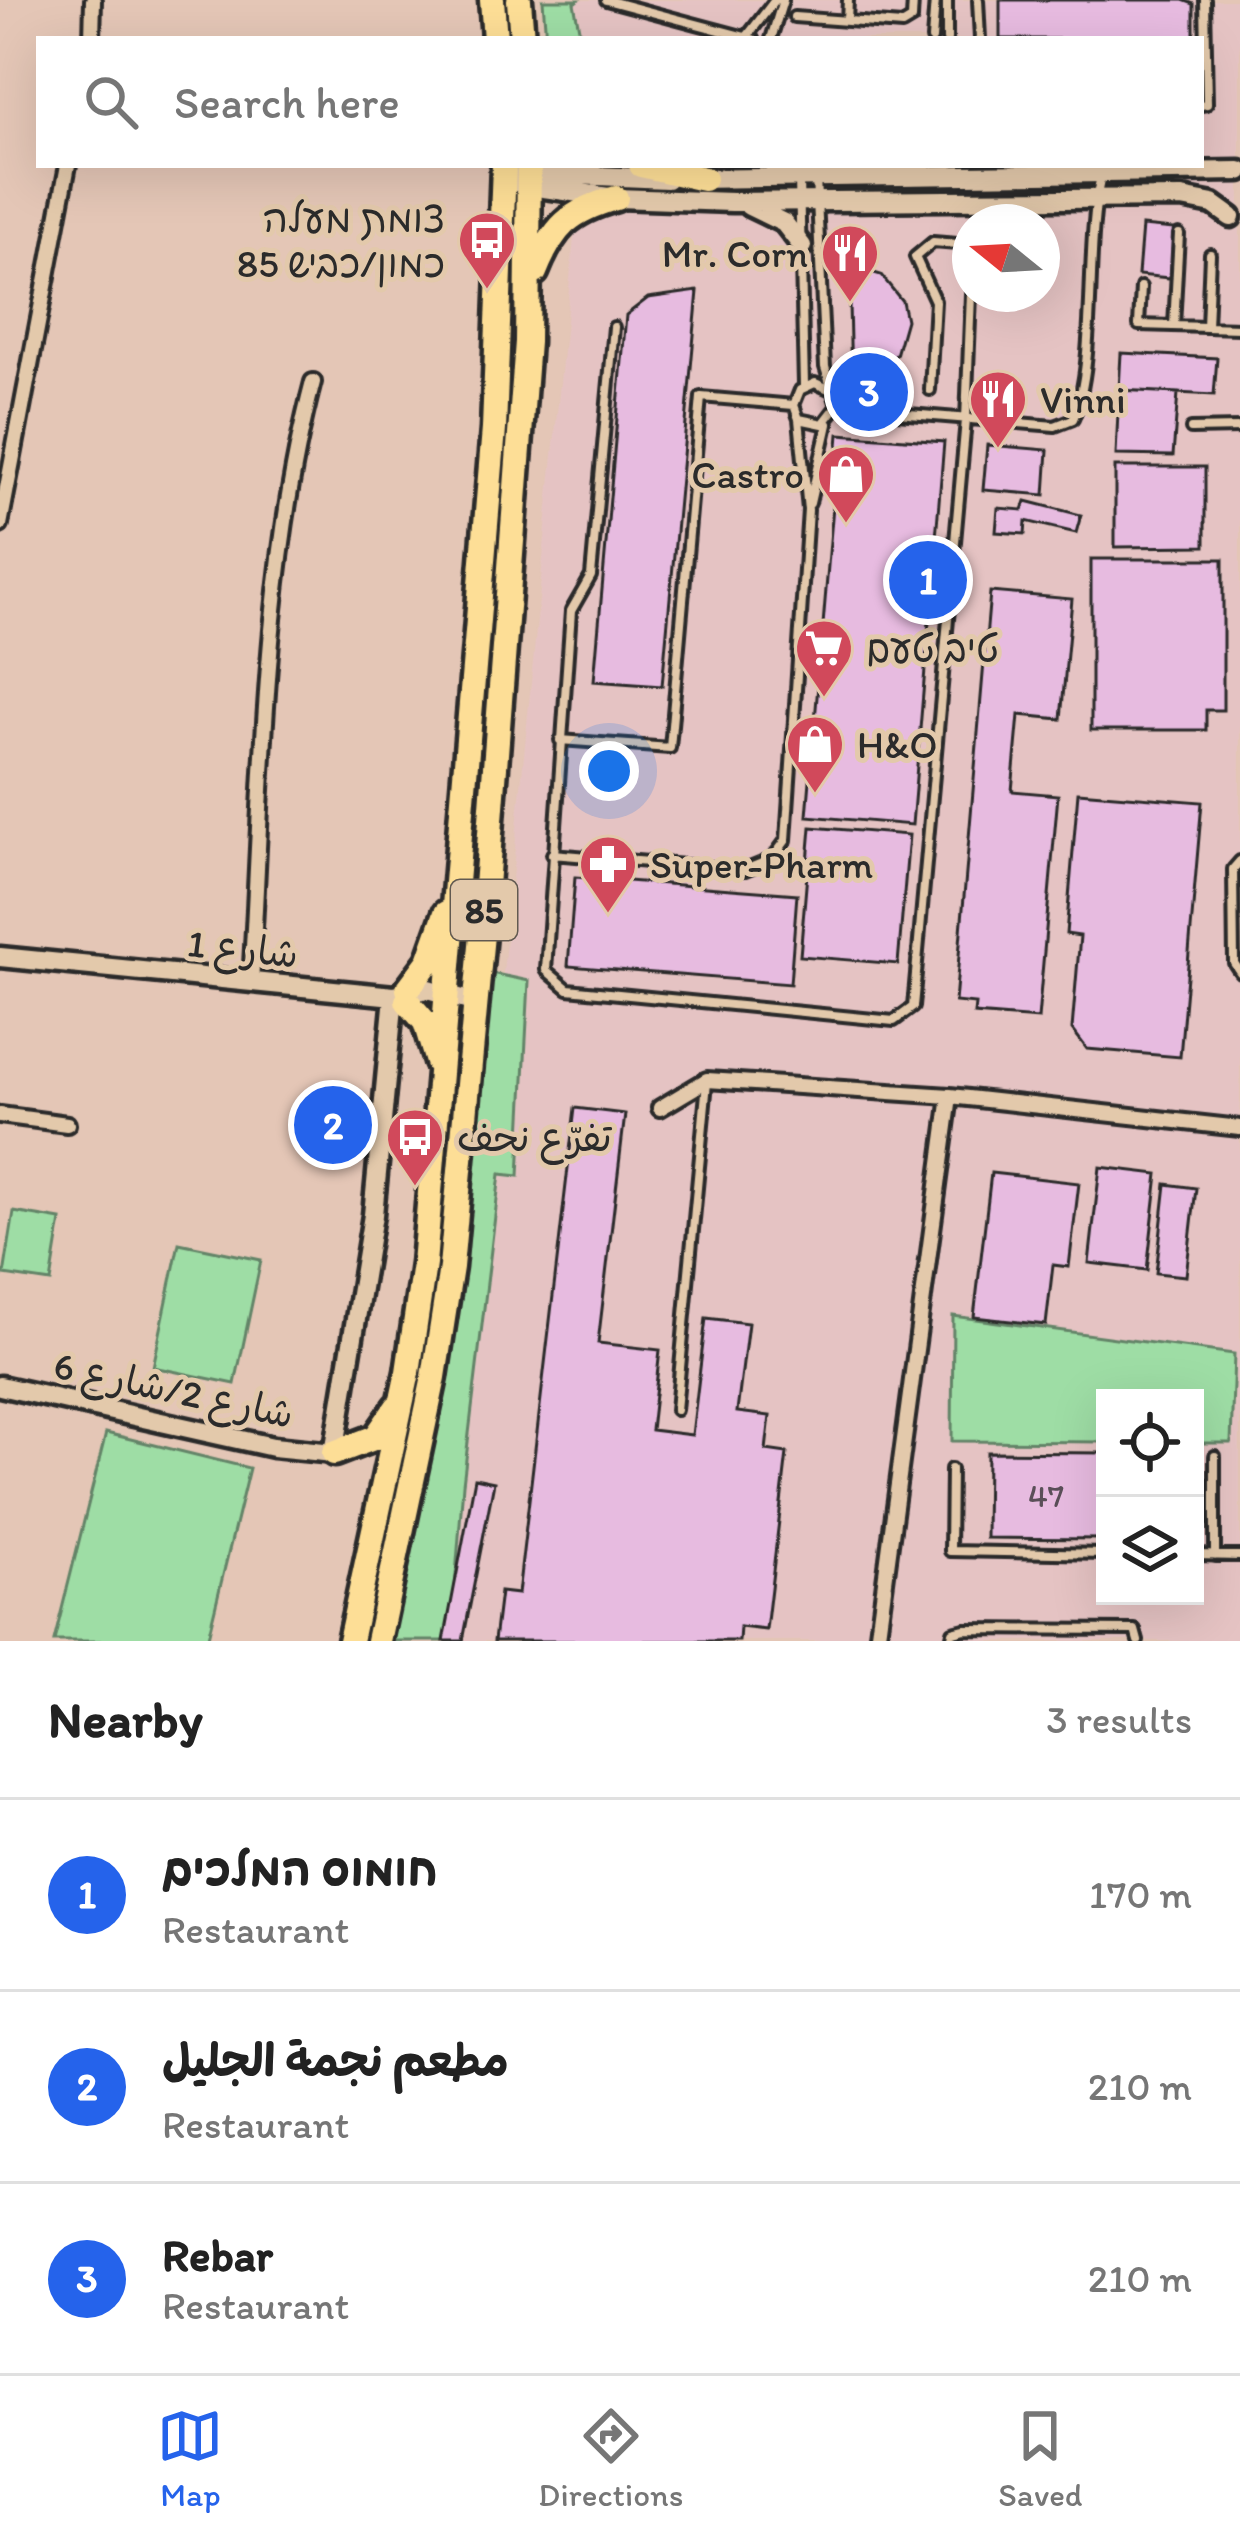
<!DOCTYPE html>
<html lang="en">
<head>
<meta charset="utf-8">
<style>
	:root { --surface:#fff; --page:#f6f6f6; --text:#222; --muted:#767676; --line:#e0e0e0; --accent:#2563eb }
	body { margin:0; font-family:Itim,"Playpen Sans Arabic","Playpen Sans Hebrew",sans-serif; background:var(--page); color:var(--text) }
	.controls { position:absolute; right:36px; bottom:36px; display:grid; overflow:hidden; border-radius:0px; box-shadow:0 12px 48px #0002 }
	.controls button { width:108px; height:108px; display:grid; place-items:center; padding:0; border:0; border-bottom:3px solid var(--line); background:var(--surface); color:var(--text); font:60px sans-serif }
	.compass { position:absolute; left:952px; top:204px; width:108px; height:108px; border-radius:50%; background:var(--surface); box-shadow:0 12px 48px #0002; rotate:288deg }
	.you { position:absolute; left:609px; top:771px; width:42px; height:42px; margin:-30px; border:9px solid #fff; border-radius:50%; background:#1a73e8; box-shadow:0 0 0 18px #1a73e833 }
	.badge { display:grid; place-items:center; width:78px; height:78px; border-radius:50%; background:var(--accent); color:#fff; font-size:39px; font-weight:700 }
	.pin { position:absolute; translate:-50% -50%; border:6px solid #fff; box-shadow:0 3px 12px #0006 }
	.list { margin:0; padding:0; list-style:none }
	h2 { display:flex; justify-content:space-between; align-items:center; height:156px; margin:0; padding:0 48px; font-size:51px }
	h2 small { font-size:39px; font-weight:400; color:var(--muted) }
	.list li { display:grid; grid-template-columns:78px 1fr auto; gap:36px; align-items:center; box-sizing:border-box; height:192px; padding:0 48px; border-top:3px solid var(--line) }
	.list b { display:block; font-size:45px; white-space:nowrap }
	.list p { margin:0; font-size:39px; white-space:nowrap; color:var(--muted) }
	.list em { font-size:39px; font-style:normal; color:var(--muted) }
	.icon { flex:none; width:66px; height:66px; fill:none; stroke:currentColor; stroke-width:2; stroke-linecap:round; stroke-linejoin:round }
	.map { position:relative; flex:none; width:1240px; height:1641px; overflow:hidden }
	.search { position:absolute; background:var(--surface); box-shadow:0 12px 48px #0002; left:36px; right:36px; top:36px; height:132px; display:flex; align-items:center; gap:30px; box-sizing:border-box; padding:0 42px; border-radius:0px; color:var(--muted); font-size:45px }
	.sheet { height:732px; background:var(--surface) }
	nav { display:flex; justify-content:space-around; align-items:center; box-sizing:border-box; height:168px; border-top:3px solid var(--line); background:var(--surface); font-size:33px; color:var(--muted) }
	nav a { display:grid; justify-items:center; gap:6px }
	nav .on { color:var(--accent) }
	.map>svg:first-child { display:block }
	.built { fill:#e5c3c3; fill-rule:evenodd }
	.green { fill:#9edda5; stroke:#648468; stroke-width:3 }
	.building { fill:#e7bbe0; stroke:#2b2b2b; stroke-width:3 }
	.lines { fill:none; stroke-linecap:round; stroke-linejoin:round }
	.lane-casing { stroke:#2b2b2b; stroke-width:16 }
	.street-casing { stroke:#2b2b2b; stroke-width:22 }
	.secondary-casing { stroke:#2b2b2b; stroke-width:27 }
	.highway-casing { stroke:#2b2b2b; stroke-width:33 }
	.lane { stroke:#e3c9ab; stroke-width:8 }
	.street { stroke:#e3c9ab; stroke-width:14 }
	.secondary { stroke:#e3c9ab; stroke-width:18 }
	.highway { stroke:#fdde96; stroke-width:24 }
	.labels { text-anchor:middle; stroke-width:10; stroke-linejoin:round; paint-order:stroke }
	.number-label { font-size:33px; fill:#5a4f58 }
	.shield { fill:#e3c9ab; stroke:#625a51; stroke-width:3 }
	.shield-label { font-size:36px; font-weight:bold; fill:#2b2b2b }
	.poi-label { font-size:39px; fill:#2b2b2b; stroke:#e3c9ab; text-anchor:start }
	.street-label { font-size:39px; fill:#2b2b2b; stroke:#e3c9ab }
</style>
</head>
<body>
<div class="map">
<svg width="1240" height="1641" viewBox="0 0 1240 1641">
	<rect width="100%" height="100%" fill="#e4c6b6"/>
	<filter id="ink" filterUnits="userSpaceOnUse"><feTurbulence type="fractalNoise" baseFrequency=".00833" numOctaves="2"/><feDisplacementMap in="SourceGraphic" scale="24" xChannelSelector="R" yChannelSelector="G"/><feConvolveMatrix kernelMatrix="1 2 1 2 8 2 1 2 1" color-interpolation-filters="sRGB"/></filter>
	<g filter="url(#ink)">
		<path class="built" d="M556,0H1240V1641H423L458,1439L581,165H1201V39H562ZM970,222H1042V294H970ZM1105,1398H1195V1596H1105Z"/>
		<path class="green" d="M543,0H578L574,3L581,39H546Z
			M486,972L529,981L519,1176L500,1174L463,1484L451,1641H389Z
			M14,1212L61,1220L51,1282L4,1275Z
			M179,1243L261,1260L235,1384L153,1367Z
			M953,1316L1234,1354L1231,1443H1195V1398H1105V1442L952,1441Z
			M106,1433L249,1468L207,1641H54Z"/>
		<path class="building" d="M1000,0H1183L1194,4V39H1000Z
			M1142,226L1174,229L1170,278L1138,275Z
			M848,265L881,275L902,301L906,320L896,355L870,375L851,380Z
			M698,291L662,686L594,681L626,315L648,298Z
			M1121,353L1217,358L1214,395L1119,390Z
			M1119,390L1178,393L1173,456L1116,455Z
			M839,434L944,442L912,825L807,816Z
			M987,445L1048,450L1045,495L983,490Z
			M1115,467H1205V546L1115,547Z
			M1026,501L1081,515L1076,533L1026,521L1025,534L996,532L998,508L1023,510Z
			M1091,559H1223V710H1206V730H1091Z
			M990,592L1072,599L1061,719L1019,715L1012,791L1058,795L1038,1019L974,1014L975,1004L955,1002Z
			M1078,792L1202,802L1180,1057L1087,1049L1072,1029L1080,936L1066,934Z
			M811,827L909,835L898,964L800,956Z
			M575,877L797,894L790,984L568,966Z
			M575,1108L625,1114L598,1343L660,1350L651,1430L692,1435L706,1318L748,1323L737,1412L770,1416L766,1450L787,1453L766,1630L740,1627L739,1641H494L500,1592L518,1594Z
			M1100,1167L1158,1174L1147,1270L1089,1263Z
			M991,1173L1079,1183L1069,1267L1053,1265L1046,1325L974,1317Z
			M1166,1184L1196,1188L1186,1276L1156,1273Z
			M987,1452L1105,1453V1539L986,1538Z
			M1195,1453H1202V1539H1195Z
			M475,1478L494,1482L463,1641H444Z"/>
		<g class="lines">
			<defs>
				<path id="lane" d="M606,0L753,39
					M947,0V39
					M978,0L980,39
					M794,17L902,25L912,19L913,0
					M847,21L848,0
					M745,39L775,0
					M771,39L783,0
					M932,39L935,0
					M1201,105L1207,104L1205,0
					M816,178L825,367L837,406L823,424L799,419L794,405L800,390L815,383L831,390
					M799,179L804,385
					M1042,249H1049
					M1141,287L1139,325L1240,328
					M1174,326L1179,234
					M614,327L591,576L571,611L546,970L568,989L894,1021L913,1007L966,420L971,294
					M1207,327L1210,254
					M930,390L935,301L915,257L933,242L970,245
					M836,408L1055,426L1073,419C1098,362 1084,246 1101,176
					M1191,429L1240,428
					M810,503L828,424
					M560,740L670,748L701,397L794,405
					M552,854L745,870L772,859L786,840L808,510L799,419
					M1240,861L1233,869L1234,963L1240,972
					M676,1410L707,1082
					M951,1469L950,1551L1105,1554
					M1195,1555L1240,1556
					M1215,1556V1456
					M951,1641L953,1632L965,1629L1135,1630L1138,1641"/>
				<path id="street" d="M92,39L93,0
					M0,525L68,165
					M251,982C263,787 263,572 313,382
					M660,1108L707,1080L950,1096
					M0,1115L67,1124
					M877,1641L950,1096L1240,1128"/>
				<path id="secondary" d="M505,179L529,173L667,179
					M695,179L1240,171
					M522,185L616,198L732,202L1182,198L1213,204L1231,217
					M749,206L784,223L802,246
					M0,957L394,996L428,989L476,1003
					M0,1386L273,1447L334,1453L373,1215L394,996"/>
				<path id="highway" d="M492,0L495,39
					M519,0L522,39
					M641,165L704,179
					M535,272C553,227 569,211 616,198
					M408,989L429,961L446,913
					M407,1001L425,1022L437,1062
					M334,1453L376,1437L397,1407
					M350,1641L408,1372L424,1264L494,429L504,165
					M378,1641L434,1377L451,1267L484,913L527,342L529,165"/>
			</defs>
			<use href="#lane" class="lane-casing"/>
			<use href="#street" class="street-casing"/>
			<use href="#secondary" class="secondary-casing"/>
			<use href="#highway" class="highway-casing"/>
			<use href="#lane" class="lane"/>
			<use href="#street" class="street"/>
			<use href="#secondary" class="secondary"/>
			<use href="#highway" class="highway"/>
		</g>
	</g>
	<defs>
		<symbol id="bus-pin" viewBox="-11 -11 22 30"><path d="M0 17L-7.5 6A9.5 9.5 0 1 1 7.5 6Z" fill="#d1495b" stroke="#e3c9ab"/><path d="M-5-6H5V4H4V6H2V4H-2V6H-4V4H-5ZM-3.5-4V0h7V-4ZM-3.5 1.2v1.5H-2V1.2ZM2 1.2v1.5H3.5V1.2Z" fill="#fff"/></symbol>
		<symbol id="restaurant-pin" viewBox="-11 -11 22 30"><path d="M0 17L-7.5 6A9.5 9.5 0 1 1 7.5 6Z" fill="#d1495b" stroke="#e3c9ab"/><path d="M-5-6h1v4h1v-4h1v4h1v-4h1v5L-1.5 .5V6h-2V.5L-5-1ZM5-6V6H3V1.5H1.5Q1.5-4 5-6Z" fill="#fff"/></symbol>
		<symbol id="shop-pin" viewBox="-11 -11 22 30"><path d="M0 17L-7.5 6A9.5 9.5 0 1 1 7.5 6Z" fill="#d1495b" stroke="#e3c9ab"/><path d="M-5-2.5h2.3a2.7 3.5 0 0 1 5.4 0H5L5.5 6h-11ZM-1.5-2.5h3a1.5 2.3 0 0 0-3 0Z" fill="#fff"/></symbol>
		<symbol id="supermarket-pin" viewBox="-11 -11 22 30"><path d="M0 17L-7.5 6A9.5 9.5 0 1 1 7.5 6Z" fill="#d1495b" stroke="#e3c9ab"/><path d="M-6-5.5h2.5l.6 2H6L4.5 2H-2.5L-4.4-4H-6ZM-1.5 3.2a1.3 1.3 0 1 0 .1 0ZM3 3.2a1.3 1.3 0 1 0 .1 0Z" fill="#fff"/></symbol>
		<symbol id="pharmacy-pin" viewBox="-11 -11 22 30"><path d="M0 17L-7.5 6A9.5 9.5 0 1 1 7.5 6Z" fill="#d1495b" stroke="#e3c9ab"/><path d="M-2-6h4v4h4v4h-4v4h-4v-4h-4v-4h4Z" fill="#fff"/></symbol>
	</defs>
	<g fill-rule="evenodd">
		<use href="#bus-pin" x="454" y="207" width="66" height="90"/>
		<use href="#restaurant-pin" x="817" y="220" width="66" height="90"/>
		<use href="#restaurant-pin" x="965" y="366" width="66" height="90"/>
		<use href="#shop-pin" x="813" y="441" width="66" height="90"/>
		<use href="#supermarket-pin" x="791" y="615" width="66" height="90"/>
		<use href="#shop-pin" x="782" y="711" width="66" height="90"/>
		<use href="#pharmacy-pin" x="575" y="831" width="66" height="90"/>
		<use href="#bus-pin" x="382" y="1104" width="66" height="90"/>
	</g>
	<g class="labels">
		<g class="number-label">
			<text x="1046" y="1507">47</text>
		</g>
		<rect class="shield" x="451" y="880" width="66" height="60" rx="9"/>
		<g class="shield-label">
			<text x="484" y="923">85</text>
		</g>
		<g class="poi-label">
			<text x="445" y="232" text-anchor="end">צומת מעלה<tspan x="445" dy="45">כמון/כביש 85</tspan></text>
			<text x="808" y="267" text-anchor="end">Mr. Corn</text>
			<text x="1040" y="413">Vinni</text>
			<text x="804" y="488" text-anchor="end">Castro</text>
			<text x="866" y="662">טיב טעם</text>
			<text x="857" y="758">H&amp;O</text>
			<text x="650" y="878">Super-Pharm</text>
			<text x="457" y="1151">تفرّع نحف</text>
		</g>
		<g class="street-label">
			<text transform="translate(243 948) rotate(6)" y="14">شارع 1</text>
			<text transform="translate(174 1389) rotate(12)" y="14">شارع 2/شارع 6</text>
		</g>
	</g>
</svg>
<div class="controls">
<button><svg class="icon" aria-label="locate" viewBox="0 0 24 24"><circle cx="12" cy="12" r="6"/><path d="M12 2v4M12 18v4M2 12h4M18 12h4"/></svg></button>
<button><svg class="icon" aria-label="layers" viewBox="0 0 24 24"><path d="M12 4l9 5-9 5-9-5zM3 14l9 5 9-5"/></svg></button>
</div>
<svg class="compass" viewBox="-18 -18 36 36"><path d="M0-13l5 13h-10z" fill="#e53935"/><path d="M0 13l5-13h-10z" fill="#767676"/></svg>
<div class="you"></div>
<div class="pin badge" style="left:928px;top:580px">1</div>
<div class="pin badge" style="left:333px;top:1125px">2</div>
<div class="pin badge" style="left:869px;top:392px">3</div>
<div class="search"><svg class="icon" aria-label="search" viewBox="0 0 24 24"><circle cx="10" cy="10" r="6"/><path d="M15 15l6 6"/></svg>Search here</div>
</div>
<section class="sheet">
<h2>Nearby<small>3 results</small></h2>
<ul class="list">
<li><span class="badge">1</span><div><b>חומוס המלכים</b><p>Restaurant</p></div><em>170 m</em></li>
<li><span class="badge">2</span><div><b>مطعم نجمة الجليل</b><p>Restaurant</p></div><em>210 m</em></li>
<li><span class="badge">3</span><div><b>Rebar</b><p>Restaurant</p></div><em>210 m</em></li>
</ul>
</section>
<nav>
<a class="on"><svg class="icon" aria-label="map" viewBox="0 0 24 24"><path d="M3 6l6-2 6 2 6-2v14l-6 2-6-2-6 2zM9 4v14M15 6v14"/></svg>Map</a>
<a><svg class="icon" aria-label="directions" viewBox="0 0 24 24"><path d="M12 3l9 9-9 9-9-9zM9 14v-3h6M13 9l2 2-2 2"/></svg>Directions</a>
<a><svg class="icon" aria-label="saved" viewBox="0 0 24 24"><path d="M7 4h10v16l-5-4-5 4z"/></svg>Saved</a>
</nav>
</body>
</html>
